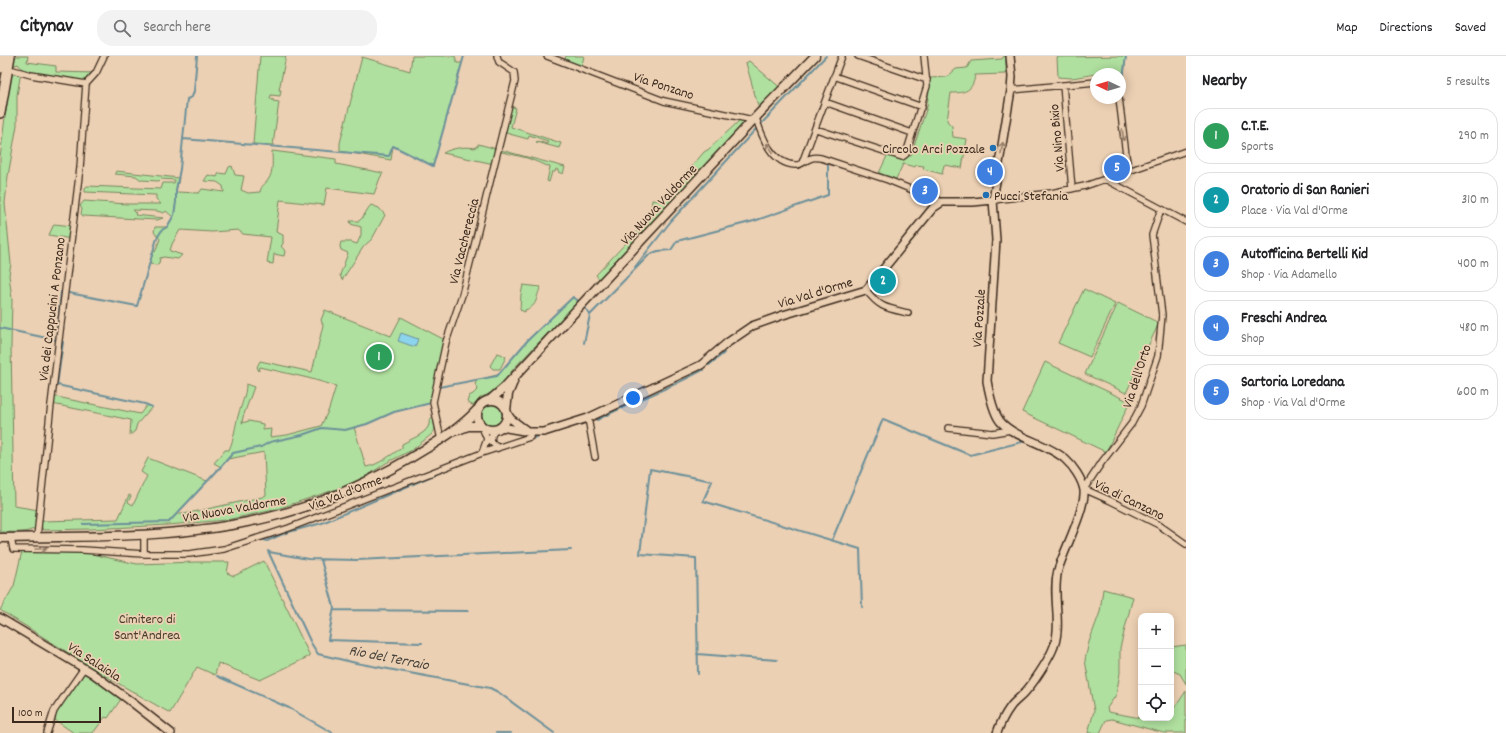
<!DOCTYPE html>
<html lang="en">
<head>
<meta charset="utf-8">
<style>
	:root { --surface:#fff; --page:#f2f2f2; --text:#202124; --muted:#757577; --line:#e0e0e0; --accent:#111827 }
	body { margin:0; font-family:Dekko,sans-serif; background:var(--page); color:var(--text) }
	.controls { position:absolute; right:12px; bottom:12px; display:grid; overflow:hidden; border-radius:8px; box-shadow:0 2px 10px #0003 }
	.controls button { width:36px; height:36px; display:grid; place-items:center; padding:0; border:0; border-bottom:1px solid var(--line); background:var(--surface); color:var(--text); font:20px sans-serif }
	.compass { position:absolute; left:1090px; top:12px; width:36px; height:36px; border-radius:50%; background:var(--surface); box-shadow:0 2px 10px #0003; rotate:274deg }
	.scale { position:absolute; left:12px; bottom:10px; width:89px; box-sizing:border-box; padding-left:4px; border:2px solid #3b2a1e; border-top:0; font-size:11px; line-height:14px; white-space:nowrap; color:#3b2a1e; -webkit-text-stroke:3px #ecd0b3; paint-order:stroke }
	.you { position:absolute; left:633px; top:342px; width:14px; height:14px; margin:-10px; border:3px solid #fff; border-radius:50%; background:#1a73e8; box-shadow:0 0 0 6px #1a73e833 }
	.badge { display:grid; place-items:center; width:26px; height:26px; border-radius:50%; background:var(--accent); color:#fff; font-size:13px; font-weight:700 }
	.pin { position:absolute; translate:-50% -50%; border:2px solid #fff; box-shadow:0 1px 4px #0006 }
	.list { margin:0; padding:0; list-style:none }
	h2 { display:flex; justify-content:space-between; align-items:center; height:52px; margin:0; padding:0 16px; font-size:17px }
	h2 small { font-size:13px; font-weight:400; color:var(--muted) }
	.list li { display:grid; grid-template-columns:26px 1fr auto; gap:12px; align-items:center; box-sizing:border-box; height:56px; margin:0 8px 8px; padding:0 8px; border:1px solid var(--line); border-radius:16px }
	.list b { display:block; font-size:15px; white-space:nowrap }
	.list p { margin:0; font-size:13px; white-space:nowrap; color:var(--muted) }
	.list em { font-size:13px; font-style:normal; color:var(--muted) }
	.icon { flex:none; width:22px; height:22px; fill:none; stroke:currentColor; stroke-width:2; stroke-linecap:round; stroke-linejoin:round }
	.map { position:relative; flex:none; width:1186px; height:677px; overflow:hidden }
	header { display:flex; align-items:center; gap:24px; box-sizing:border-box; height:56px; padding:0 20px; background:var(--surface); border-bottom:1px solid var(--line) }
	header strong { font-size:19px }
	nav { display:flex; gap:22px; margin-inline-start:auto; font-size:14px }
	.search { width:280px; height:36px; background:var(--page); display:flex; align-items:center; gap:10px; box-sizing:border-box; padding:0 14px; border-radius:16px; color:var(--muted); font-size:15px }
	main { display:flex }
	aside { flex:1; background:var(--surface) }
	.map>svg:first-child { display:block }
	.green { fill:#b0e09f; stroke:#76855e }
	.water { fill:#8cd4ed; stroke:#6c909a }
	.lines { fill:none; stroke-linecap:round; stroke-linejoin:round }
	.stream { stroke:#6c909a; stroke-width:2 }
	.minor-casing { stroke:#3b2a1e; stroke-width:8 }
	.tertiary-casing { stroke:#3b2a1e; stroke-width:10 }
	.secondary-casing { stroke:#3b2a1e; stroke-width:11 }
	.trunk-casing { stroke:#3b2a1e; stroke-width:12 }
	.minor { stroke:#ecd0b3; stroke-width:5.5 }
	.tertiary { stroke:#ecd0b3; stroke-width:7 }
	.secondary { stroke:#ecd0b3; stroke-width:8 }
	.trunk { stroke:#ecd0b3; stroke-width:9 }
	.oneway { stroke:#947d68 }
	.poi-dot { fill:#1f6fb2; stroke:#ecd0b3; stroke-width:1.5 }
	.labels { text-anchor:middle; stroke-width:3.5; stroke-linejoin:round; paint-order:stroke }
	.street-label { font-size:14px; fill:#3b2a1e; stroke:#ecd0b3 }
	.poi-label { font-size:14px; fill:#3b2a1e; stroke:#ecd0b3; text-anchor:end }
	.park-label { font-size:14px; fill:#473c2b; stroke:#ecd0b3 }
	.water-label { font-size:15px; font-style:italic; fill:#47443d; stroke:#ecd0b3 }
</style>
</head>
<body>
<header>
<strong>Citynav</strong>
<div class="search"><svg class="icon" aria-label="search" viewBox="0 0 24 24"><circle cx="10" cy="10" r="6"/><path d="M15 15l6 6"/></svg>Search here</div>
<nav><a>Map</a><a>Directions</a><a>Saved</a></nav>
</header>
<main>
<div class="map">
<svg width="1186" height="677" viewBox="0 0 1186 677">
	<rect width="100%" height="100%" fill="#ecd0b3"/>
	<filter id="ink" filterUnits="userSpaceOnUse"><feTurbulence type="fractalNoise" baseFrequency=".025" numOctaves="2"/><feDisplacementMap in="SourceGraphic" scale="8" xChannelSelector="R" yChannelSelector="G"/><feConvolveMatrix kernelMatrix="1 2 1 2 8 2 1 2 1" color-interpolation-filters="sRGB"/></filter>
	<g filter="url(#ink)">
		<path class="green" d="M14,0H28L27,6L56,10V16L96,17L86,28L67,26L23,14L18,8L12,10Z
			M260,0H286L279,34H281L280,40L271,39L270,43H273V45L279,46L273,89L253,88Z
			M412,0H455L457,7H462L433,110L393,90L391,104L340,95V87L362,1L410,15Z
			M566,0H584L581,13L564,6Z
			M1004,0H1006V18L975,19C973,35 965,37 951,37L947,65L952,70L953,81L967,83L962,112L944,109L942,118L923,113L924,110L916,109L915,111L903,108L896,123L879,117L888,98L904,103L907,100L911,99L927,51L930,22L947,21L956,13L967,12L971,5L1002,3Z
			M1126,0L1123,30L1120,17L1096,18L1072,22L1058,21L1057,1Z
			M749,5L783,34L760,57L746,7Z
			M13,14L21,16L17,39V69L8,120L5,147L11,208L9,219L12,243L11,290L14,450L39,454L36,472C25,478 12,476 0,476V102C4,73 6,43 13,14Z
			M509,50L516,52L511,71L561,87L559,92L536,86L537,85L547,88L548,85L529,79L528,83L502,76Z
			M739,63L744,66L742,71L599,223L596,219L653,158L651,155L652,144L662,145L704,96L709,93L738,66Z
			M478,88L565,111L563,118L558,116V114L556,113L555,116H552L549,126L547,125L550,111L527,102L498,95L494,108L443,97C452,92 465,90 475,92L476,90L478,91Z
			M272,95L336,103V108L383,117L380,122L374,138L327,132L324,149L280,144L276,176L283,179V188L281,190L285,195L284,200L274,198L273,208L267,207L271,181L243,178L238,174L212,176L180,174L172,188L170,195L182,199L178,203L164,201L160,202L159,207L156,209L150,208L153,196H155L160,183L154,176L155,171H167L173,161L166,155L164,157L157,155L133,154L136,157L135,159L163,162L157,164L83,160L81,158L82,153L80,150L84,145L127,148H161L156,143V139L85,136V132L87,130L161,133L163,127H174L175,124L161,123L159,125L141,124L136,120L115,118L116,115L179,122L176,136L199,137L202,133L224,136L223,130L217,126L204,125L208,119L217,121L219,117L226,118L229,111L232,110L235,119L244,120L241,134L248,137L260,136C262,128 264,130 268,124C274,116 272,103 272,95Z
			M371,149L379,152L385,159L372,183L364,190L342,224L340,219L348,197L341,194L340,190L341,186H351L357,188L361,179V171L351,168L350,165H359C365,160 366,154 371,149Z
			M54,168L73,170L71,183L49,179Z
			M523,229L541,231C535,241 539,250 525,254V256L520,254L521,238Z
			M1084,233L1115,248L1090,301L1058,287Z
			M573,241L579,245L514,312L500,331L493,336L480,342L474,350L467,346L469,340L473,338L478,333L475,328L477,324L497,319L528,284Z
			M1118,247L1159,267L1126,337L1085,318Z
			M325,254L391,280L401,261L443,283L446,286L431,347L394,356L367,368L354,371L366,411C379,409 390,399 402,392V388L418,380L425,375L428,371L431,362H433L435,373L432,378L412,394L386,407L367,420L340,432L274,454L226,464L168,469L92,473L43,474L41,470L42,465L118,463L129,439L131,440L128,446L133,449L147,420L141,416L148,402L207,425L177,458H184L262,441L266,439L264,396L228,403L221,411L214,407L222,398L225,394H229C234,383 235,371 238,360C241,349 246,340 246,328L254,331L243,361L242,367L249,365L263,368V374L271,373L270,381L287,379L321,370L329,353L336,330L308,322L260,311L259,315L257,311L260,305L312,316L323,269L321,264Z
			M497,297L501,298L506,301L500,313H493L490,310Z
			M1045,306L1130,346L1106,396L1022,356Z
			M52,340L140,358L147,349L152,351L137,368L135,375L130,379L131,364L52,348Z
			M480 360a12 12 0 1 1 24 0a12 12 0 1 1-24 0Z
			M22,495L83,496L137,508L197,506H229L227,517L234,520L264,505L310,600L260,624L218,607L215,619L197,611L170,657L102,618L0,554L14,530Z
			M1103,533L1133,541L1120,592V617L1116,639L1107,652L1108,656L1162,666L1164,662H1171V654L1176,650L1186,635V677H1164L1112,663L1106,664L1100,677H1088L1094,655L1085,604L1089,586L1100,556Z
			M1186,589V628L1180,618L1171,614V591Z
			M84,617L121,643L108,662L105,661L93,677H74L52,662Z"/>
		<path class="water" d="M401,277L418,283L415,291L398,285Z"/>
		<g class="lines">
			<path class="stream" d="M1123,22L1126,0
				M761,68L826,0
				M183,83L389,100L393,90L433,110L464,0
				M635,211L671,165L756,73
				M69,237L137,250L157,182L162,174L167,171L174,159L176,146V134L180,113L187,43L192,41L194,35L197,0
				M584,250L590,259
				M0,272L56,284
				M56,284L61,236
				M63,286L57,329L145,348L152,351
				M584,287L590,259L650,198L658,195L671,194L677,185L754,165L828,139V109
				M709,309L724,297
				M439,331L497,320L528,284L573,241L580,246
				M597,364C632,346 669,333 703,314
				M530,383L543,379
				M83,468L169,466L217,415L233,397L261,391L270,386L302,379L322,372L345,374L367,368L394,356L431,347
				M262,483L267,485L285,477L322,467L455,410
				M832,484L883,363L970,399L1026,385
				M268,495L311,587L318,598L356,607L490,632L498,636L554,677
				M269,496L308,503L357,504L571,494
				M321,504L334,551L328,584L422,587
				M334,554L468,555
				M697,598L777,604
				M698,618L696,502L640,498L650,413L712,425L703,445L860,493L862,551
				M217,620L289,652L333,677
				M496,677H511"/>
			<defs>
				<path id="minor" d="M547,0L664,45L753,64
					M858,0L927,24
					M13,14L31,19L86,28L96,17L104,0
					M834,20L922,51
					M1063,29L1072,133
					M1011,34L1096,26
					M1119,42L1128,115
					M825,46L912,77
					M756,62C762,81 772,108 795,109C801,110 806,103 812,102C815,101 819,102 821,102L888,124L942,146
					M816,73L902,101L906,98L927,30L924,0
					M802,107L842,0
					M1105,123L1186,166
					M993,144L1051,137L1085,130L1186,95
					M1161,153L1152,179L1162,259L1158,300L1141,350L1132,367L1102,406L1084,433L1109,444L1159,469L1186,488
					M866,234C880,252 886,252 908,257
					M588,362L595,401
					M482,371L487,383L482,397
					M948,372L992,377L1011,374
					M495,374L492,379L491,386L498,392
					M441,384L433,346L446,286L462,239L515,25L514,16L499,6L497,0
					M144,478V498
					M37,481L50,357L80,112L86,28
					M11,482L13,493L83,494L144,498H189L224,493L289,472L482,397L530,381
					M47,677L54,655L84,612"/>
				<path id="tertiary" d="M507,357L511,363L526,374
					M501,371L530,376H544L588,362L701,309L727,287L752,270L783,259L866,234L876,222L933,152L942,146H973L993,144
					M0,562L92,617L129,644L171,677
					M997,677C1000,668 1005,658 1011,650C1015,645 1021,641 1026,635C1034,626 1047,606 1052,595C1064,570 1051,540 1058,514C1064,494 1086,452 1084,434C1082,423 1073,410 1065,403C1047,387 1014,382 1000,365C993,356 989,336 987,325L996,184L993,144L1011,34L1012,21L1010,0"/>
				<path id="secondary" d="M477 359a15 15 0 1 1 30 0a15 15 0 1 1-30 0Z
					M490,344L504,332L753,64L815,0
					M506,354L508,338L513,326
					M458,374L468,370H480
					M0,482C89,480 183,483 270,461C319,449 366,428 409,403C433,388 458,375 477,354"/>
				<path id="trunk" d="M0,12L2,0
					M0,57L10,0"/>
			</defs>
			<use href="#minor" class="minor-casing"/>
			<use href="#tertiary" class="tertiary-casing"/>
			<use href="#secondary" class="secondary-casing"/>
			<use href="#trunk" class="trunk-casing"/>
			<use href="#minor" class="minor"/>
			<use href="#tertiary" class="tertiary"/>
			<use href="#secondary" class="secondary"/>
			<use href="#trunk" class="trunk"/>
		</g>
		<defs><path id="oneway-shaft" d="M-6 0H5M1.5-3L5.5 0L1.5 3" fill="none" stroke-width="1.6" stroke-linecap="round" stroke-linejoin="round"/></defs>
		<g class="oneway">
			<use href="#oneway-shaft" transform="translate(1123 79) rotate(83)"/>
			<use href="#oneway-shaft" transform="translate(770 92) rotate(-125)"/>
			<use href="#oneway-shaft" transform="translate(1002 92) rotate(-80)"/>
			<use href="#oneway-shaft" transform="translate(41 493)"/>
		</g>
	</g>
	<g class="poi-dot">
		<circle cx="993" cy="92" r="4"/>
		<circle cx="986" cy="139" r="4"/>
	</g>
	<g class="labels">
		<g class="street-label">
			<text transform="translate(664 29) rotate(18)" y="5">Via Ponzano</text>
			<text transform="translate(1056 82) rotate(-95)" y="5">Via Nino Bixio</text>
			<text transform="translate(658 148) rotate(-47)" y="5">Via Nuova Valdorme</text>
			<text transform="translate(463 185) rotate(-76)" y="5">Via Vacchereccia</text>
			<text transform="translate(815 236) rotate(-17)" y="5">Via Val d'Orme</text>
			<text transform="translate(51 253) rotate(-83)" y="5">Via dei Cappucini A Ponzano</text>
			<text transform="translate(978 262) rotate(-86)" y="5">Via Pozzale</text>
			<text transform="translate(1136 320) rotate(-72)" y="5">Via dell'Orto</text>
			<text transform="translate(345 436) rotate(-21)" y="5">Via Val d'Orme</text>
			<text transform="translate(1130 443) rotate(26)" y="5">Via di Canzano</text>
			<text transform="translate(234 452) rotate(-10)" y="5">Via Nuova Valdorme</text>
			<text transform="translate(95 605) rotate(33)" y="5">Via Salaiola</text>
		</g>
		<g class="poi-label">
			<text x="985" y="97">Circolo Arci Pozzale</text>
			<text x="994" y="144" text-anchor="start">Pucci Stefania</text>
		</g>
		<g class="park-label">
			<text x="147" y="567">Cimitero di<tspan x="147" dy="16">Sant'Andrea</tspan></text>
		</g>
		<g class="water-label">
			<text transform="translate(389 601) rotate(11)" y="5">Rio del Terraio</text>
		</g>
	</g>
</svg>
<div class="controls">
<button>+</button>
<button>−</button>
<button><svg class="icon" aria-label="locate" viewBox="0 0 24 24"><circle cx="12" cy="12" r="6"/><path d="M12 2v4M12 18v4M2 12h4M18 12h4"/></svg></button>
</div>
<svg class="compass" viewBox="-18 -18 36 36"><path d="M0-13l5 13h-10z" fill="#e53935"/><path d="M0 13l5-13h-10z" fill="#757577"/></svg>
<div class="scale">100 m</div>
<div class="you"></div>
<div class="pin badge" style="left:379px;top:301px;background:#2e9e5b">1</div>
<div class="pin badge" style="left:883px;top:225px;background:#0f9aa8">2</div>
<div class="pin badge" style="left:925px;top:135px;background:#3f7fe0">3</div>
<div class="pin badge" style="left:990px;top:116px;background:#3f7fe0">4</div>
<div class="pin badge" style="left:1117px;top:112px;background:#3f7fe0">5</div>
</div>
<aside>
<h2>Nearby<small>5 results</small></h2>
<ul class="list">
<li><span class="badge" style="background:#2e9e5b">1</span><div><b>C.T.E.</b><p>Sports</p></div><em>290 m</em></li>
<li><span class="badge" style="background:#0f9aa8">2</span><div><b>Oratorio di San Ranieri</b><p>Place · Via Val d'Orme</p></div><em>310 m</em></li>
<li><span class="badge" style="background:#3f7fe0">3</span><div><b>Autofficina Bertelli Kid</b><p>Shop · Via Adamello</p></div><em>400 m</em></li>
<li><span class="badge" style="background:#3f7fe0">4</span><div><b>Freschi Andrea</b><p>Shop</p></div><em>480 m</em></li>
<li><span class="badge" style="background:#3f7fe0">5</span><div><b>Sartoria Loredana</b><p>Shop · Via Val d'Orme</p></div><em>600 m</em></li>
</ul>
</aside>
</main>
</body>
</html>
